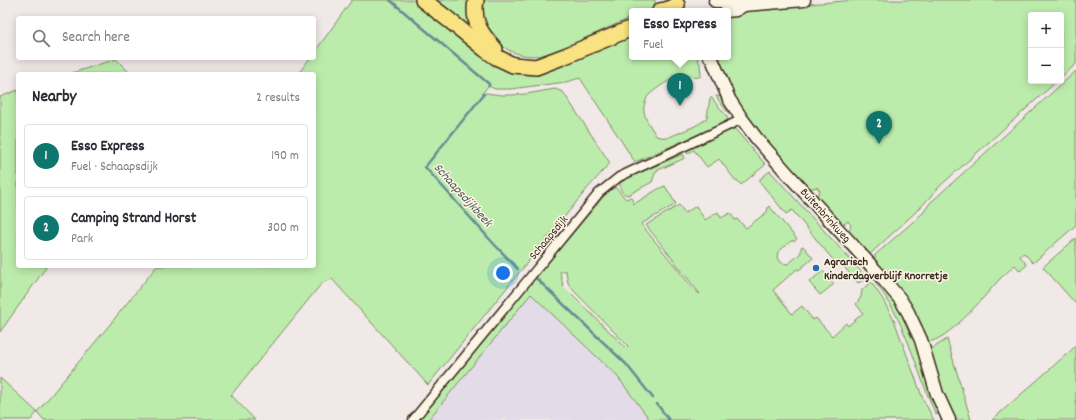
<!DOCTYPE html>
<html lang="en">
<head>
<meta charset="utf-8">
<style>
	:root { --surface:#fff; --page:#f7f7f7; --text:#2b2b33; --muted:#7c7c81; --line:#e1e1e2; --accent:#0f766e }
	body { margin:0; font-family:Dekko,sans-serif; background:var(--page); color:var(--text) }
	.controls { position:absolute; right:12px; top:12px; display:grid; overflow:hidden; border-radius:4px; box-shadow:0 2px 10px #0003 }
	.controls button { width:36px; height:36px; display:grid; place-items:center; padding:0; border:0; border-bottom:1px solid var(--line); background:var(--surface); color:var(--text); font:20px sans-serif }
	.you { position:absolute; left:503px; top:273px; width:14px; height:14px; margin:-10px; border:3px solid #fff; border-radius:50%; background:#1a73e8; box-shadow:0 0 0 6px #1a73e833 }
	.badge { display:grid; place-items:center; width:26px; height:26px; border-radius:50%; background:var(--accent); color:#fff; font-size:13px; font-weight:700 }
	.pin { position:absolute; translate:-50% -33px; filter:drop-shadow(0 1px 2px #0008) }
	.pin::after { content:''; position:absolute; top:21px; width:14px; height:12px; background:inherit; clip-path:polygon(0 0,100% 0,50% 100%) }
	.popup { position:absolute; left:629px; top:8px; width:102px; height:52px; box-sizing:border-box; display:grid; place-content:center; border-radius:4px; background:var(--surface); filter:drop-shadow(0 1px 3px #0005); font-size:13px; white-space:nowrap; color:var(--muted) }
	.popup b { font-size:15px; color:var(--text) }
	.popup::after { content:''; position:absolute; left:50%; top:100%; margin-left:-8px; border:8px solid transparent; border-top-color:var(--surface) }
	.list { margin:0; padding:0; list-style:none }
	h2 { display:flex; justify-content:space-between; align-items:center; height:52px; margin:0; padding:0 16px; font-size:17px }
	h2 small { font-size:13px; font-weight:400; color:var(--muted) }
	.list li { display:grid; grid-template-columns:26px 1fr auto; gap:12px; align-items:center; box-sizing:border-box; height:64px; margin:0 8px 8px; padding:0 8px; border:1px solid var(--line); border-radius:4px }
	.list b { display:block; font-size:15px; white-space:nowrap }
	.list p { margin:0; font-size:13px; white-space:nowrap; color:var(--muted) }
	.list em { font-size:13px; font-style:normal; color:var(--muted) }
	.icon { flex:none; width:22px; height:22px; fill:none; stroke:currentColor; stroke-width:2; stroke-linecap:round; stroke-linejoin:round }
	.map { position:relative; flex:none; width:1076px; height:420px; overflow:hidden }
	.search { position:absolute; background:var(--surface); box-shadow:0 2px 10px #0003; left:16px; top:16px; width:300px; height:44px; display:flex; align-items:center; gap:10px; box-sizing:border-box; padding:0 14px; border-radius:4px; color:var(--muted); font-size:15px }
	.panel { position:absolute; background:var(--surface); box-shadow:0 2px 10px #0003; left:16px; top:72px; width:300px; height:196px; border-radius:4px }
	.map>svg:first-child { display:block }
	.built { fill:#e4dbe9 }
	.green { fill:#bcecab; stroke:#7c8b64; fill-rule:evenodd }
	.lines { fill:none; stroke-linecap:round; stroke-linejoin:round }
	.stream { stroke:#668b94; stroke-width:2.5 }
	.street-casing { stroke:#3b2a1e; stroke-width:11 }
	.secondary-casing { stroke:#3b2a1e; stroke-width:15 }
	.highway-casing { stroke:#3b2a1e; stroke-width:18 }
	.street { stroke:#fcf5e5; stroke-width:8 }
	.secondary { stroke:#fcf5e5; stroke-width:12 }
	.highway { stroke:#f8e281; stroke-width:15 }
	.poi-dot { fill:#1f6fb2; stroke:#fcf5e5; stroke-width:1.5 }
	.labels { text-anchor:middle; stroke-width:3; stroke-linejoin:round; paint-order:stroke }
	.street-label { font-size:12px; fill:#3b2a1e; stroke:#fcf5e5 }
	.poi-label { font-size:12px; font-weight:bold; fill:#3b2a1e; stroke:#fcf5e5; text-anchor:start }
	.water-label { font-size:13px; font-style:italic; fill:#515a59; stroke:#fcf5e5 }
</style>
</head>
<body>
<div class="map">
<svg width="1076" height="420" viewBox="0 0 1076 420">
	<rect width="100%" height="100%" fill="#f1e9e7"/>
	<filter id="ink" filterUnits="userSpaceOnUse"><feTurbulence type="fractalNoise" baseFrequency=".025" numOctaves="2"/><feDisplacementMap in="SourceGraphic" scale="8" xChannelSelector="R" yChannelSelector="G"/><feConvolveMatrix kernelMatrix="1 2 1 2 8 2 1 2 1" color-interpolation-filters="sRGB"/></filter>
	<g filter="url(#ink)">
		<path class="built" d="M531,294L617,376L650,420H428Z"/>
		<path class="green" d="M352,0H414L446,26L512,72L632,33V57H697L700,64L701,76C694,80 690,74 683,75C675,76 654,89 648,96C646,99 643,107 644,111C645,120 652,128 656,136L667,138L695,126L705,120L707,117L710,98H712C717,106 724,111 728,119L722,124L635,162L580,78L566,82L510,89H495L488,86L482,94L486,93L502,95H512L526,94L555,89L563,92L610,163L587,189L428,385L332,279L322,283L231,395L255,420H44L37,412L31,420H0V378L37,412L107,328L157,266H314V74H298L310,58H314V53Z
			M430,0H473L483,44Z
			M484,0H655V9L647,11H632V17C618,23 604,30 590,36C576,43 563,51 548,54C529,59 508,54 494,39C483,27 481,16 484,0Z
			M855,0H1076V64L1061,77V15H1031V81H1057L940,186L919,209L869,255L851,236L849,232L851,225L848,221L844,224H840L818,200L817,195L820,191L817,187L808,189L755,128L737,100L727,78L719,57H728V14L752,9Z
			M116,59L131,74H69Z
			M1076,71V225L1033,263L1024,253L1020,256L1027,265L1020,271L1015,265C1009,271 1002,276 997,282C983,298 948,341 927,342L875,262V255L923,213L930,203Z
			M18,90V266H47L0,332V97Z
			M716,96H717L722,97L730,110V115L719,101Z
			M733,129H735L765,164V165L741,185L737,180H735L719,159L707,167L694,150L688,153L686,151L727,131Z
			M683,154L685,158L656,171L652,182L628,195C621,194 620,189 620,183L632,176Z
			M779,170L837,234L834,236L776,171Z
			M770,171L866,277L864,280L858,283L838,260L834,261L792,210L786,214L760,182V179Z
			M614,186L626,199L631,197L634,204L658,189L665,186L676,204L641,224L696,292L700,294L646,225L679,205L685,213L696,206L705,220L718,212L721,218L730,213L735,220L737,219L746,228L767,212L768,207L769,206L797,239L795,241H791L778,252L777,258L782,263L788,264L801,253V247L803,246L813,258L799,270L797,269L773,290L792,314L802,306L813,320L816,318L832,336L846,323L848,326L863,313L856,304L861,297L862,290L871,282L882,298L894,320L923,399L934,420H650L617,376L531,294L428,420H419L533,281L604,196ZM560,271H566L568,283L573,290L628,346L626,348L563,286Z
			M839,237L869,271L867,272L837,239Z
			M1076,238V304L1043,267Z
			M823,271L834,284L820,295L809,282Z
			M878,281L896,303L914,334L940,412L936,415C921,382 912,346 895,313C890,302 882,292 875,282Z
			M947,339L971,420H954L944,398L930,350Z
			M1076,346V420H992Z"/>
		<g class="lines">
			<path class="stream" d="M390,0L489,84V86
				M484,94L425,167L494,244L518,269
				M537,279L626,364L653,398
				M657,404L669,420"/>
			<defs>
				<path id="street" d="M413,420L599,193L619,177L734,123L742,119"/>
				<path id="secondary" d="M715,1H735L744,5L804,0
					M726,11L736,10L744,5
					M710,57L712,59L729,99L742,119L757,139L787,173L877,272L900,299L908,312L921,340L937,394L949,420"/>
				<path id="highway" d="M423,0L449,20L486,50L496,57L513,65L536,67L565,56L632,28
					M476,0C472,22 481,34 495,49
					M660,11L666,10L677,5"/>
			</defs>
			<use href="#street" class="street-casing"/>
			<use href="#secondary" class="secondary-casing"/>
			<use href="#highway" class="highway-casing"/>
			<use href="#street" class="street"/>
			<use href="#secondary" class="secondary"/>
			<use href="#highway" class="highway"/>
		</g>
	</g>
	<circle class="poi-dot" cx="816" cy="268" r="4"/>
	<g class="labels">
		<g class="street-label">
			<text transform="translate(826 215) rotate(48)" y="4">Buitenbrinkweg</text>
			<text transform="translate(548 237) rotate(-50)" y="4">Schaapsdijk</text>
		</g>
		<g class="poi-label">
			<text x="824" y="265">Agrarisch<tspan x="824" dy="14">Kinderdagverblijf Knorretje</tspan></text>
		</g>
		<g class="water-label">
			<text transform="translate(464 194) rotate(48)" y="5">Schaapsdijkbeek</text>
		</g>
	</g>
</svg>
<div class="controls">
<button>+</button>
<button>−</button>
</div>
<div class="you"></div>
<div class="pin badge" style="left:680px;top:106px">1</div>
<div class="popup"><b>Esso Express</b>Fuel</div>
<div class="pin badge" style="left:879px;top:144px">2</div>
<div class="search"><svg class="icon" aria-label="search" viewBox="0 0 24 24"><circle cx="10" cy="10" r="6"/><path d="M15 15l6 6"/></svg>Search here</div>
<section class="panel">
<h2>Nearby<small>2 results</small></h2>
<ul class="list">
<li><span class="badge">1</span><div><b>Esso Express</b><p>Fuel · Schaapsdijk</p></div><em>190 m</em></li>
<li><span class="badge">2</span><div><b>Camping Strand Horst</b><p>Park</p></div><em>300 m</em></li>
</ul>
</section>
</div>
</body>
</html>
